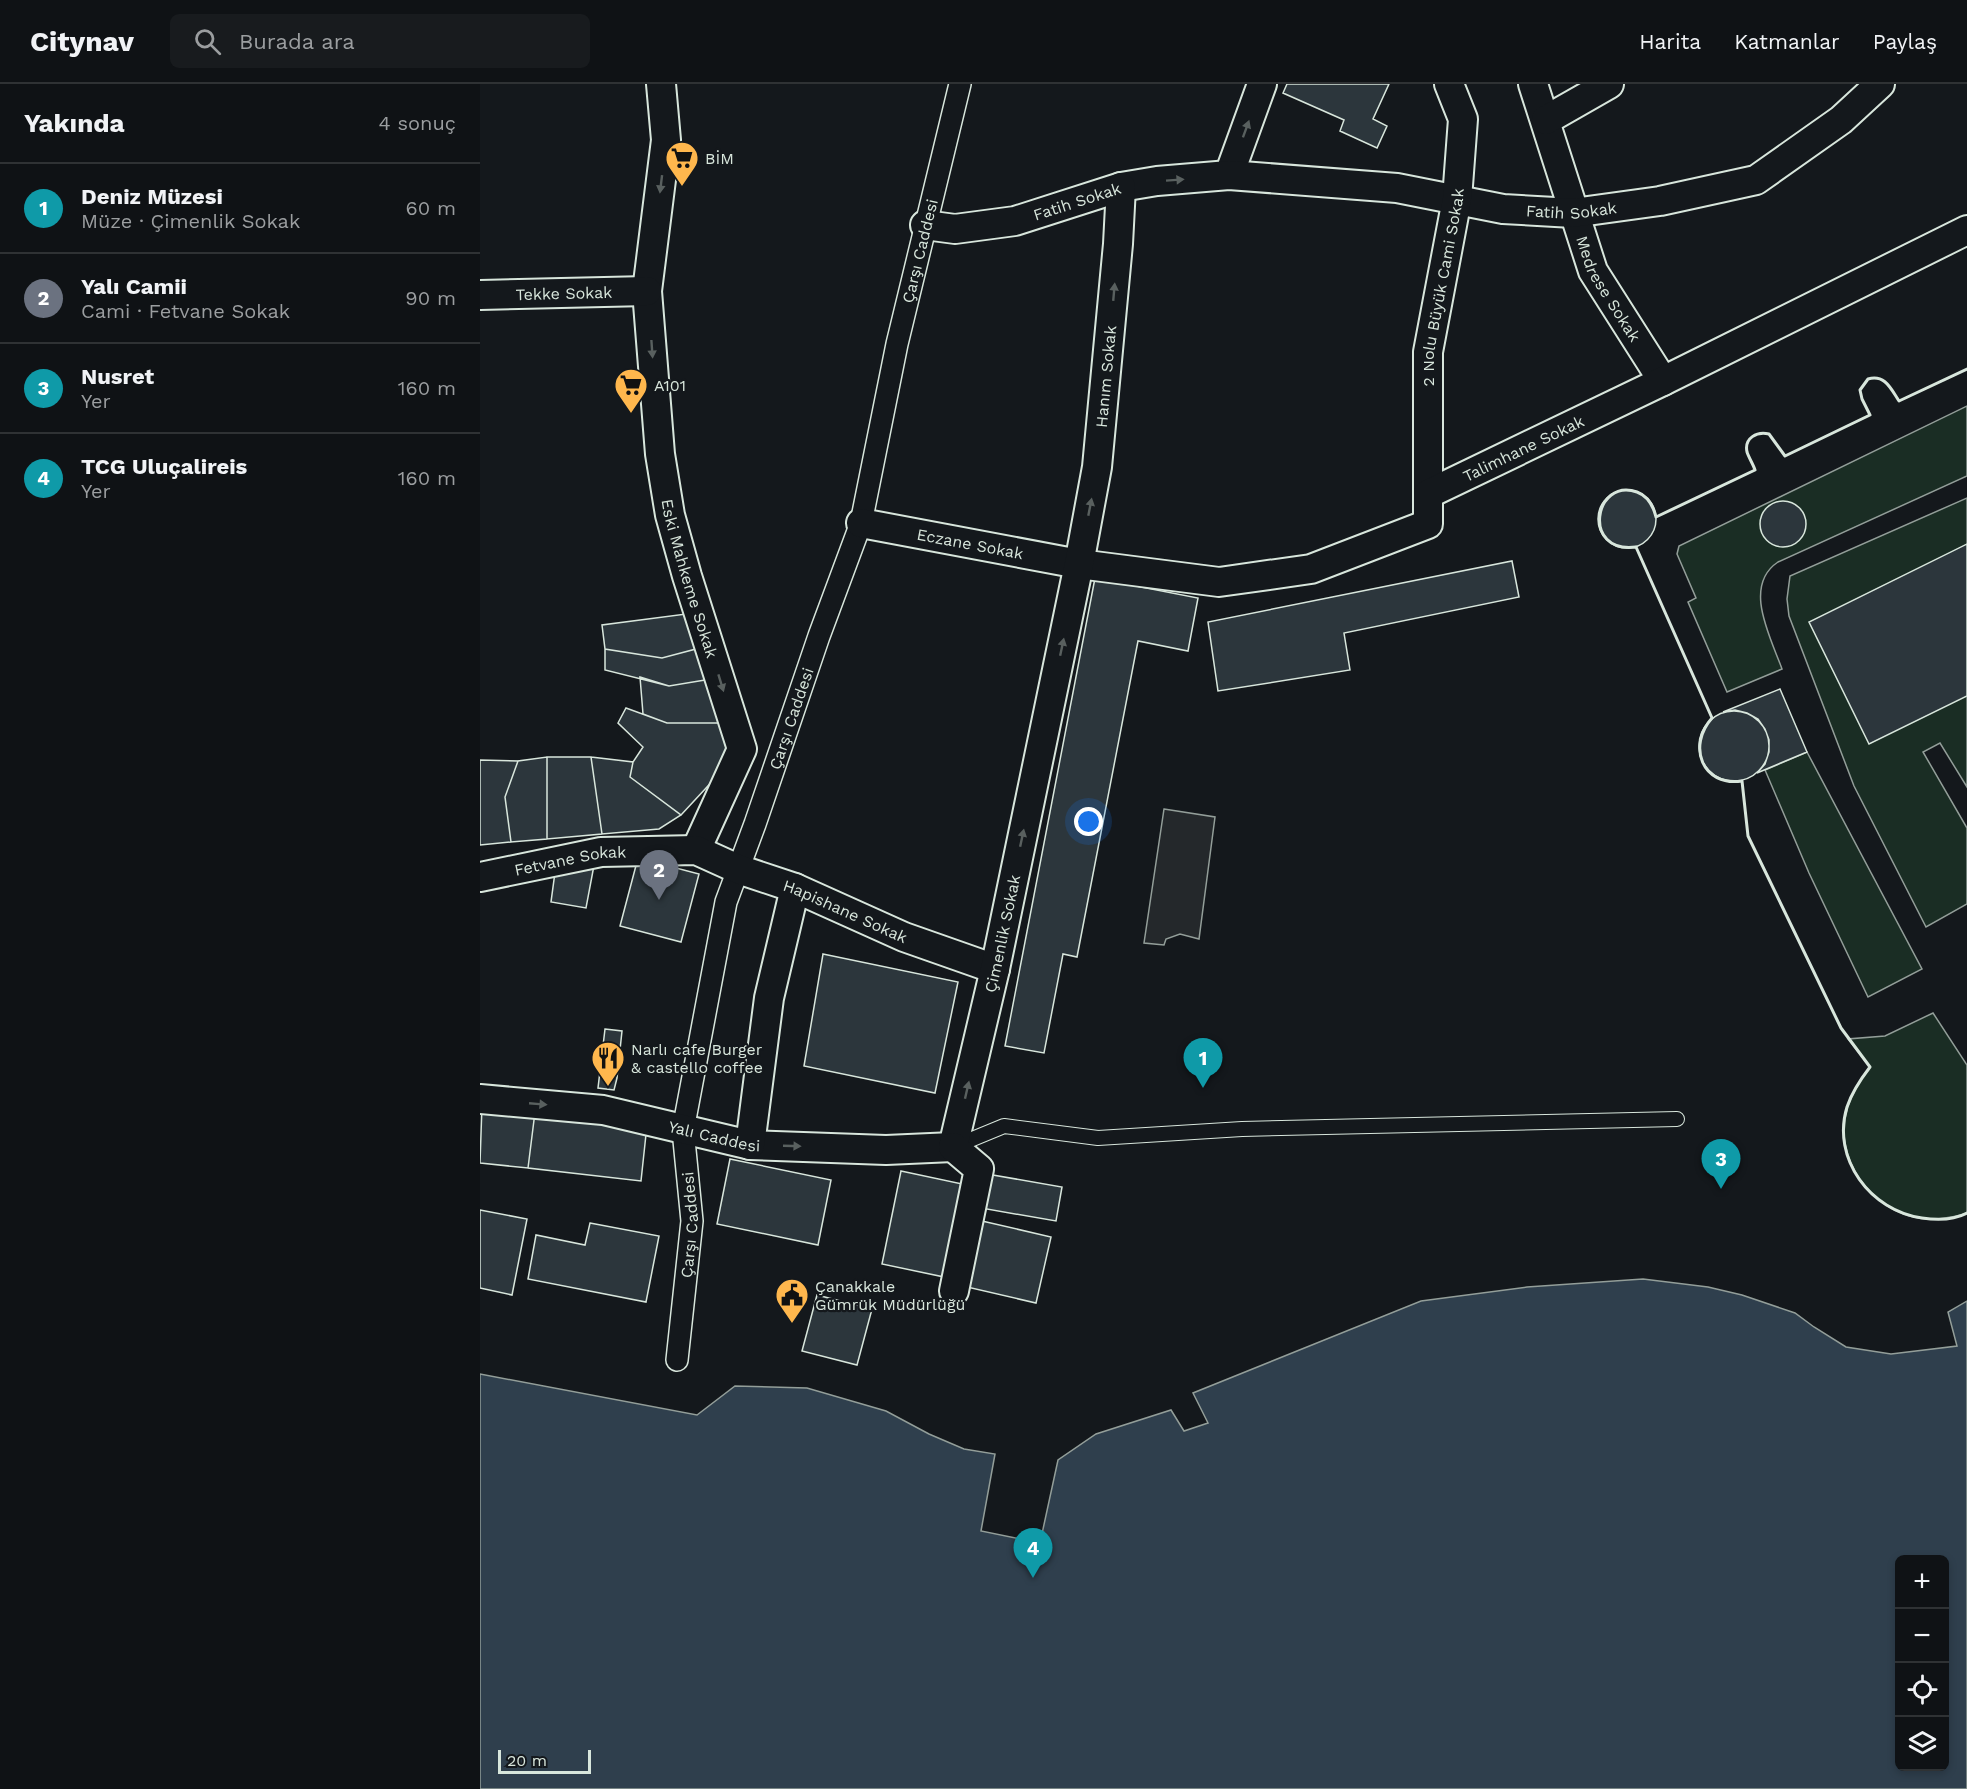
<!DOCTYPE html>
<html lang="tr">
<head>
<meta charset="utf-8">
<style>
	:root { --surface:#0f1215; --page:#181b1e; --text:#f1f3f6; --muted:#9b9ea0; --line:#2f3234; --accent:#d93025 }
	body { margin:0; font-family:"Work Sans",sans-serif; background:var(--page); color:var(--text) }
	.controls { position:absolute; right:18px; bottom:18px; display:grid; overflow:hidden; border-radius:9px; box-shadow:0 3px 9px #0003 }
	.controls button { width:54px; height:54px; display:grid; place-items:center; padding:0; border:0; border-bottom:2px solid var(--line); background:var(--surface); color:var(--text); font:30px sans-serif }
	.scale { position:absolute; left:18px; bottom:15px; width:93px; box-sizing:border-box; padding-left:6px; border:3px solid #d8e6dc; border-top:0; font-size:16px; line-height:21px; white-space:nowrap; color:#d8e6dc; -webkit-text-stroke:4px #14181c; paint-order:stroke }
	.you { position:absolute; left:609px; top:738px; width:21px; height:21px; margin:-15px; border:4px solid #fff; border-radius:50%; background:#1a73e8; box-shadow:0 0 0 9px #1a73e833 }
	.badge { display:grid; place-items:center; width:39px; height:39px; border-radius:50%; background:var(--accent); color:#fff; font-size:20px; font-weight:700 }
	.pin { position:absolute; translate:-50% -50px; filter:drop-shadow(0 2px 3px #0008) }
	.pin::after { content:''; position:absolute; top:32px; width:21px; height:18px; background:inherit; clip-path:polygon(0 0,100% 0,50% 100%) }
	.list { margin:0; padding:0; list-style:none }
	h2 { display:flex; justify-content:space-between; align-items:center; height:78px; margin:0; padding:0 24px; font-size:26px }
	h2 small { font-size:20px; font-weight:400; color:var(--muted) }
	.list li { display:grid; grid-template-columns:39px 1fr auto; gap:18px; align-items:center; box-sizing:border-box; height:90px; padding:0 24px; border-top:2px solid var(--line) }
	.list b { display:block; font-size:22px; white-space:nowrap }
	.list p { margin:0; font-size:20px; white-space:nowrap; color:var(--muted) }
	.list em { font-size:20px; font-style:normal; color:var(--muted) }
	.icon { flex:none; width:33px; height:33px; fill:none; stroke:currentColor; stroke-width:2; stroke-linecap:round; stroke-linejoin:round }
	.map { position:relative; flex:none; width:1487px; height:1705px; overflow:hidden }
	header { display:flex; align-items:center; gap:36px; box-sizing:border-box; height:84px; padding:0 30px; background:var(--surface); border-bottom:2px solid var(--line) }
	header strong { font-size:28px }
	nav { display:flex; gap:33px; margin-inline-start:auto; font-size:21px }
	.search { width:420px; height:54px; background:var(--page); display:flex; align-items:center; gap:15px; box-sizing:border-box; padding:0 21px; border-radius:9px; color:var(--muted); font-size:22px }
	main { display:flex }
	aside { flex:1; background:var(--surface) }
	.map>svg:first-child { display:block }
	.green { fill:#1a2d24; stroke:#939e99; stroke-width:1.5 }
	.parking { fill:#24282b; stroke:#939e99; stroke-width:1.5 }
	.water { fill:#2f3f4d; stroke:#939e99; stroke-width:1.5; fill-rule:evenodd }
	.building { fill:#2c363c; stroke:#d8e6dc; stroke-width:1.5 }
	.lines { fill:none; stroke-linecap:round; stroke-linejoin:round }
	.service-casing { stroke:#d8e6dc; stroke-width:16 }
	.pedestrian-casing { stroke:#d8e6dc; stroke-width:24 }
	.minor-casing { stroke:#d8e6dc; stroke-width:32 }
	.service { stroke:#14181c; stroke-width:14 }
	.pedestrian { stroke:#14181c; stroke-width:21 }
	.minor { stroke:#14181c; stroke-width:28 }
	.wall { stroke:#d8e6dc; stroke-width:3 }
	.oneway { fill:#59605f }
	.labels { text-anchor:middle; stroke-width:4.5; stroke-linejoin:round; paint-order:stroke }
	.poi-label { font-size:16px; fill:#d8e6dc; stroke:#14181c; text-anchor:start }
	.street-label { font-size:16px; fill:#d8e6dc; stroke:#14181c }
</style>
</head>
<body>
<header>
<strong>Citynav</strong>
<div class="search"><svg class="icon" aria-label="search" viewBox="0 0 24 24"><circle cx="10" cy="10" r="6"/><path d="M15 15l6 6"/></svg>Burada ara</div>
<nav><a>Harita</a><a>Katmanlar</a><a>Paylaş</a></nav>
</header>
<main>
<aside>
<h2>Yakında<small>4 sonuç</small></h2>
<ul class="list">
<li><span class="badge" style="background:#0f9aa8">1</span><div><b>Deniz Müzesi</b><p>Müze · Çimenlik Sokak</p></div><em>60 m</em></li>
<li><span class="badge" style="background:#6b7280">2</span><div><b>Yalı Camii</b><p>Cami · Fetvane Sokak</p></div><em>90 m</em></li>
<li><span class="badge" style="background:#0f9aa8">3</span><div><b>Nusret</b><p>Yer</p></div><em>160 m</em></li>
<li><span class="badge" style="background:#0f9aa8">4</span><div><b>TCG Uluçalireis</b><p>Yer</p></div><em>160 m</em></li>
</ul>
</aside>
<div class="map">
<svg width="1487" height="1705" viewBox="0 0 1487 1705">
	<rect width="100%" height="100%" fill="#14181c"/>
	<path class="green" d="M1487,322V392L1298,478C1262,502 1291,554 1302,585L1247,608L1208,518L1216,514L1197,470L1199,462Z
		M1487,414V703L1460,659L1443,668L1487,744V820L1446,843L1374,702L1309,532L1307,515L1310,492Z
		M1327,668L1442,885L1388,913L1329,789L1285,686Z
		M1453,929L1487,981V1129C1480,1132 1472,1133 1465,1134C1415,1143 1367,1100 1364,1050C1363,1024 1375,1003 1390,983L1368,955L1405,952Z"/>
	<path class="parking" d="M684,725L735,733L719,855L700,850L686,855L684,861L664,859Z"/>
	<path class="water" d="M1163,1195L1228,1203L1262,1211L1315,1229L1334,1243L1366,1263L1411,1270L1477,1262L1468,1228L1487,1217V1705H0V1290L217,1331L255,1302L327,1304L406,1327L449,1350L484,1365L515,1370L501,1447L560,1459L578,1376L616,1350L691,1326L704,1347L728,1339L713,1309L941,1217L1047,1203ZM1420,1476H1464V1682H1420Z"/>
	<path class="building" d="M807,0H909L893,35L907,42L897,64L860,47L864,36L803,9Z
		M1118 435a29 29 0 1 1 58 0a29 29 0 1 1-58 0Z
		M1280 440a23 23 0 1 1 46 0a23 23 0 1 1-46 0Z
		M1487,460V612L1389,660L1329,538Z
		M1032,477L1039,513L864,549L870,586L738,607L728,538Z
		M615,494L718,514L708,567L658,557L597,873L583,870L564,969L525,962Z
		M206,530L216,565L182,574L125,565L122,541Z
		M125,565L182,574L216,565L225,596L189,602L125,586Z
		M160,593L189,602L225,596L247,639H187L163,630Z
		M1300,605L1327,668L1277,689L1285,680L1289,668V656L1285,645L1278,635L1267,629L1255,626L1243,628Z
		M146,624L187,639H247L251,659L239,690L201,731L150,693L153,678L163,663L138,639Z
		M1219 662a35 35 0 1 1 70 0a35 35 0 1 1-70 0Z
		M67,673H111L122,750L67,755Z
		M67,673V755L31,758L25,713L38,677Z
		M111,673L153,678L150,693L201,731L179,745L122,750Z
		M0,676L38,677L25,713L31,758L0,761Z
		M158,774L219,790L201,858L140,842Z
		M115,776L106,824L71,818L76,781Z
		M343,870L478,898L455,1009L324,982Z
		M125,945L142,947L137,994L134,1006L118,1004Z
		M2,1021L55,1028L48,1084L0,1079Z
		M55,1028L167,1041L161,1097L48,1084Z
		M250,1075L351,1096L338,1161L237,1140Z
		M421,1087L487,1101L469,1194L402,1180Z
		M507,1090L582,1103L576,1137L501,1124Z
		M0,1126L47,1135L32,1211L0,1204Z
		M502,1137L571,1153L556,1219L487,1203Z
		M110,1139L179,1152L166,1218L48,1195L56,1151L105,1161Z
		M337,1211L392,1225L377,1281L322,1267Z"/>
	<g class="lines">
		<defs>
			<path id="service" d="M473,1063L524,1042L618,1054L762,1045L1197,1035"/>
			<g id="pedestrian">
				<path id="s1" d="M197,1276L212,1137L203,1046L246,818L275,740L339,552L381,439L417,260L480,0"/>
			</g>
			<g id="minor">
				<path id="s2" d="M181,0L186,56L167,207L180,370L190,431L207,492L262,665L216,766"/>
				<path id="s3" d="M1053,0L1113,187L1183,297"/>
				<path d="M1066,36L1129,0"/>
				<path d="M749,91L782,0"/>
				<path id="s4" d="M445,141L475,145L535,137L641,103L677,97L749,91L917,104L1023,125L1093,129L1180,117L1276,96L1361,36L1400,0"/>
				<path id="s5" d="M0,211L167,207"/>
				<path id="s6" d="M948,410V268L977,115L983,35L969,0"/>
				<path id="s7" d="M381,439L599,480L739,498L831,485L948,440V410L1183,297L1487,146"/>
				<path id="s8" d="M0,793L121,768L216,766L258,785L315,804L424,853L515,885"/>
				<path id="s9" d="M0,1015L123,1026L270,1061L406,1066L473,1063"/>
				<path d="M270,1061L289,914L315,804"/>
				<path id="s10" d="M473,1063L515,885L599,480L617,383L638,160L641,103"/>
				<path d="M473,1063L499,1085L474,1207"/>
			</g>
		</defs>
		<use href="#service" class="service-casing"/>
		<use href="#pedestrian" class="pedestrian-casing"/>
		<use href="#minor" class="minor-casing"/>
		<use href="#service" class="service"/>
		<use href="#pedestrian" class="pedestrian"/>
		<use href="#minor" class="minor"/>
		<path class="wall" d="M1487,285L1419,317C1411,305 1405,290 1388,295L1380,306L1382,315L1390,331L1305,372L1289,350C1277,347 1264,354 1267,368C1269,374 1273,380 1275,386L1176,433C1173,421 1168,412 1157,408C1114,393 1101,470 1156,463L1232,634C1207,662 1222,703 1262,697L1268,752L1361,944L1390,983C1380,996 1372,1008 1367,1023C1351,1075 1391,1127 1442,1134C1456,1136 1474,1136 1487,1129"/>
	</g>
	<defs><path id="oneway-solid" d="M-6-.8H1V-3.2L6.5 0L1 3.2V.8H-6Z" transform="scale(1.5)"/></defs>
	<g class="oneway">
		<use href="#oneway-solid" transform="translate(766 45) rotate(-70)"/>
		<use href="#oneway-solid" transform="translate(695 96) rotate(-4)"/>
		<use href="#oneway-solid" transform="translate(181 100) rotate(97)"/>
		<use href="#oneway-solid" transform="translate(634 208) rotate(-85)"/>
		<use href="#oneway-solid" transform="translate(172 265) rotate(86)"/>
		<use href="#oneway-solid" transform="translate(610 423) rotate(-79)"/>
		<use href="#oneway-solid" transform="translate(582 563) rotate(-78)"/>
		<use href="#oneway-solid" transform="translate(241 599) rotate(73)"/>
		<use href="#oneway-solid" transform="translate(542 754) rotate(-78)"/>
		<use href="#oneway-solid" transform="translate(487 1006) rotate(-77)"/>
		<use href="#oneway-solid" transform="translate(58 1020) rotate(5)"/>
		<use href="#oneway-solid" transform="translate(312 1062) rotate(2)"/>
	</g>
	<defs>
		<symbol id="supermarket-pin" viewBox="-11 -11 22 30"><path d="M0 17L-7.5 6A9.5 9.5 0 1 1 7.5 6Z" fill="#ffb74d" stroke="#14181c"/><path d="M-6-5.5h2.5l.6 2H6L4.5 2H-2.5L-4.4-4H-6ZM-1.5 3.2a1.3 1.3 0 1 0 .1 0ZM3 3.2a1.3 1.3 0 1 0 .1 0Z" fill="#111"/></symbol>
		<symbol id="restaurant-pin" viewBox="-11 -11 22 30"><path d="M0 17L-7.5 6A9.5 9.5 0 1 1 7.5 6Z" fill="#ffb74d" stroke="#14181c"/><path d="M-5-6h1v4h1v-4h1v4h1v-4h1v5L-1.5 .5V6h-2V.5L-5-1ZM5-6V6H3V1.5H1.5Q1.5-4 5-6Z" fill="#111"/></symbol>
		<symbol id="civic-pin" viewBox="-11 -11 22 30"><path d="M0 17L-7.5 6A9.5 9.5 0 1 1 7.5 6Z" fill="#ffb74d" stroke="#14181c"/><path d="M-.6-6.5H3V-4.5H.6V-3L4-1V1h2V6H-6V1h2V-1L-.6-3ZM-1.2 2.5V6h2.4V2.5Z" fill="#111"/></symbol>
	</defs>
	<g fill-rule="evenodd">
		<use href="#supermarket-pin" x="183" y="55" width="38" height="52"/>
		<use href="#supermarket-pin" x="132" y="282" width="38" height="52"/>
		<use href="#restaurant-pin" x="109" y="955" width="38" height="52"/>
		<use href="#civic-pin" x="293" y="1192" width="38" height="52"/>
	</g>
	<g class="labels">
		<g class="poi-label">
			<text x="225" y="80">BİM</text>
			<text x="174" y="307">A101</text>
			<text x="151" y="971">Narlı cafe Burger<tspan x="151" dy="18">&amp; castello coffee</tspan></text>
			<text x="335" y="1208">Çanakkale<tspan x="335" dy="18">Gümrük Müdürlüğü</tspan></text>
		</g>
		<g class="street-label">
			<text dy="6" stroke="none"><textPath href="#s4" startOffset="156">Fatih Sokak</textPath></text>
			<text dy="6" stroke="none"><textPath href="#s4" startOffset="656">Fatih Sokak</textPath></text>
			<text dy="6" stroke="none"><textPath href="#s1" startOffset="1144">Çarşı Caddesi</textPath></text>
			<text dy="6" stroke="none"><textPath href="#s6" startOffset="208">2 Nolu Büyük Cami Sokak</textPath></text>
			<text dy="6" stroke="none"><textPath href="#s3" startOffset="219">Medrese Sokak</textPath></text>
			<text dy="6" stroke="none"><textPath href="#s5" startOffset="84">Tekke Sokak</textPath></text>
			<text dy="6" stroke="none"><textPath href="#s10" startOffset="786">Hanım Sokak</textPath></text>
			<text dy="6" stroke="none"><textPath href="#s7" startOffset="717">Talimhane Sokak</textPath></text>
			<text dy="6" stroke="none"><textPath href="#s7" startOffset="111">Eczane Sokak</textPath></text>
			<text dy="6" stroke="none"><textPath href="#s2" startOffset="500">Eski Mahkeme Sokak</textPath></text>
			<text dy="6" stroke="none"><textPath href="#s1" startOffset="658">Çarşı Caddesi</textPath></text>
			<text dy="6" stroke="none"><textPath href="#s8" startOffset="92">Fetvane Sokak</textPath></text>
			<text dy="6" stroke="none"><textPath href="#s8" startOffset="380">Hapishane Sokak</textPath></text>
			<text dy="6" stroke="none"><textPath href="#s10" startOffset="219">Çimenlik Sokak</textPath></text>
			<text dy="6" stroke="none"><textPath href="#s9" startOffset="238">Yalı Caddesi</textPath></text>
			<text dy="6" stroke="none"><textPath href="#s1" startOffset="136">Çarşı Caddesi</textPath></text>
		</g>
	</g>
</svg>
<div class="controls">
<button>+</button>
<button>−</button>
<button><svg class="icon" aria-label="locate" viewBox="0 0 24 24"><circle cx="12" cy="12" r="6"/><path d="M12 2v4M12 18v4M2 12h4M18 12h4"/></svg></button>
<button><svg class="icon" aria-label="layers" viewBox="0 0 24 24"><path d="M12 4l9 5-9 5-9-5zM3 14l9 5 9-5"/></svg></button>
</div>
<div class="scale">20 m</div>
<div class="you"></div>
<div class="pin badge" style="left:723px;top:1004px;background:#0f9aa8">1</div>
<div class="pin badge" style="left:179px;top:816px;background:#6b7280">2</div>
<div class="pin badge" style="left:1241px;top:1105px;background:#0f9aa8">3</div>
<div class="pin badge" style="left:553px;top:1494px;background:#0f9aa8">4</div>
</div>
</main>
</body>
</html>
